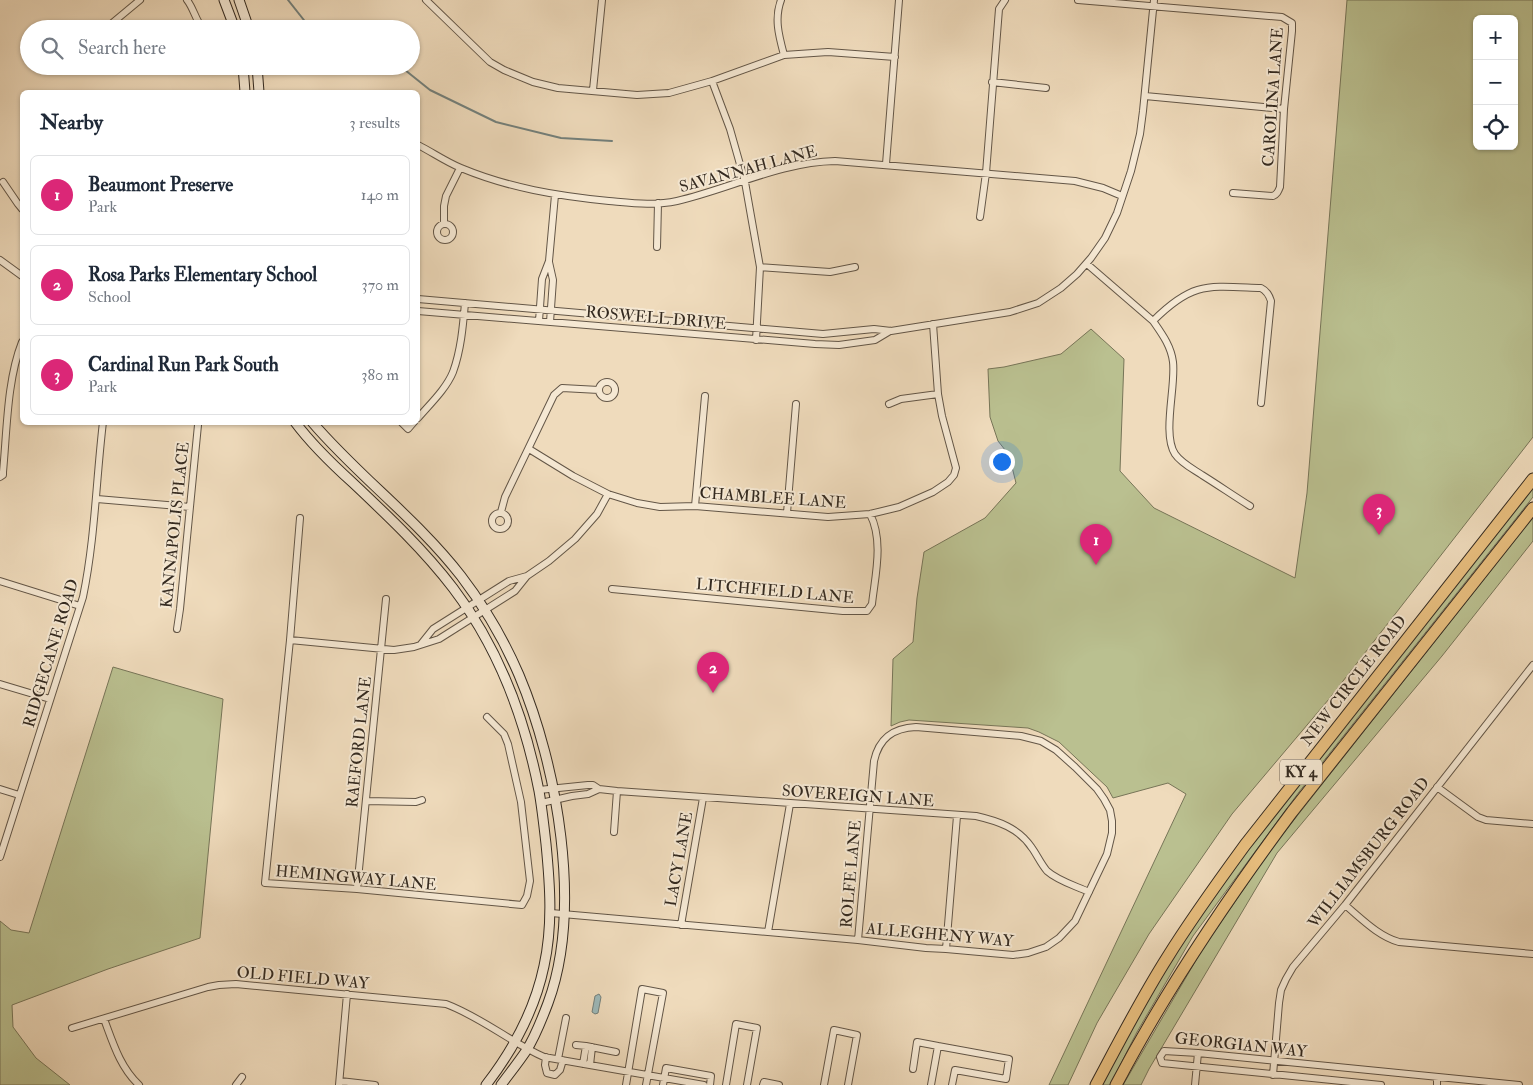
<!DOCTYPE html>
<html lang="en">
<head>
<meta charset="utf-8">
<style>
	:root { --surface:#fff; --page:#f2f2f3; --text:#1f2937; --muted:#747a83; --line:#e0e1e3; --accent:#db2777 }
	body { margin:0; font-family:"IM FELL Double Pica",serif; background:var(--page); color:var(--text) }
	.controls { position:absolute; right:15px; top:15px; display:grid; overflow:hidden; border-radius:8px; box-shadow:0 1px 4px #0004 }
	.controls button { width:45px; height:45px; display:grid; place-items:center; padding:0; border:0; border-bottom:1px solid var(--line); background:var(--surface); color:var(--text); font:25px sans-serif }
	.you { position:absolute; left:1001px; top:461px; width:18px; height:18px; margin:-12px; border:4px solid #fff; border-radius:50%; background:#1a73e8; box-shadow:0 0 0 8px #1a73e833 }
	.badge { display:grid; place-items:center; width:32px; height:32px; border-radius:50%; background:var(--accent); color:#fff; font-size:16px; font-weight:700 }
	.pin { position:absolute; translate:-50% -41px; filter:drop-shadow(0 1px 2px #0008) }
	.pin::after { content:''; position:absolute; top:26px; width:18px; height:15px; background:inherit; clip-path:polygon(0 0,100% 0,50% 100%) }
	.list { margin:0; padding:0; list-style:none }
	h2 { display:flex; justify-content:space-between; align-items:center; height:65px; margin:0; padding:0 20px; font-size:21px }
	h2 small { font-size:16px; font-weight:400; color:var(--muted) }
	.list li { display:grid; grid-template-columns:32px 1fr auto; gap:15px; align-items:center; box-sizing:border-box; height:80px; margin:0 10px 10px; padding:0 10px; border:1px solid var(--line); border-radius:8px }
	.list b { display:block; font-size:19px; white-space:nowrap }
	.list p { margin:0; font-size:16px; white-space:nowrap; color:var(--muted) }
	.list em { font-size:16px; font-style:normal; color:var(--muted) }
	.icon { flex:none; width:28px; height:28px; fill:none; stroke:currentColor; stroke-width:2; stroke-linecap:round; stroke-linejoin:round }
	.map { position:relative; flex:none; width:1533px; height:1085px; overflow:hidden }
	.search { position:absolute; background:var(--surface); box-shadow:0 1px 4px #0004; left:20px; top:20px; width:400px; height:55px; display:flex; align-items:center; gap:12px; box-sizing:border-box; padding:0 18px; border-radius:28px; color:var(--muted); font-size:19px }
	.panel { position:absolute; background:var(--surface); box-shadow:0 1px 4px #0004; left:20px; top:90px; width:400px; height:335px; border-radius:8px }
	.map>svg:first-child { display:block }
	.green { fill:#bac090; stroke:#777558; fill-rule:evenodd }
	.water { fill:#9db9ba; stroke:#73807c }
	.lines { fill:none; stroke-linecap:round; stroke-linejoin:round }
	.stream { stroke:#73807c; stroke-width:2 }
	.street-casing { stroke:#635647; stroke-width:8 }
	.secondary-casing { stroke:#342a20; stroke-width:11 }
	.highway-casing { stroke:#342a20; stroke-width:13 }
	.street { stroke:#f5e8d3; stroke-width:6 }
	.secondary { stroke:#f5e8d3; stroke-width:9 }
	.highway { stroke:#e8be7e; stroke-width:11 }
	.labels { text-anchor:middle; stroke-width:4; stroke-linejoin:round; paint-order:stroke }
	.shield { fill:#f5e8d3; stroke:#6e6356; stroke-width:1 }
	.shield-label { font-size:15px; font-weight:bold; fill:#342a20 }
	.street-label { font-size:16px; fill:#342a20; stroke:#f5e8d3 }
</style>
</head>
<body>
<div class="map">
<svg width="1533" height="1085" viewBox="0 0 1533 1085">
	<rect width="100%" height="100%" fill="#efdbbc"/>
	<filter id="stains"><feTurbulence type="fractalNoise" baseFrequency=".004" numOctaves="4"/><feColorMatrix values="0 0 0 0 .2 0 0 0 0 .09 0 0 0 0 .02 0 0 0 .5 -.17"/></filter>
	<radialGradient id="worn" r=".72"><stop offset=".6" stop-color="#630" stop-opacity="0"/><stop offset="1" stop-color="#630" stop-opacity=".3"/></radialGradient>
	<path class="green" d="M1347,0H1533V437L1329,699L1232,814L1149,934L1097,1023L1068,1085H1049L1186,794L1168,783L1113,798L1107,787L1059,742L1039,732L1028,728L909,720L900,722L891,726L893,659L913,642L917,598L924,552L985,518L1016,483L1009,455L998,441L990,417L988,369L1004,367L1061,354L1091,329L1124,359L1120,471L1154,508L1295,578L1307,493ZM1477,19H1514V146H1477Z
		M1533,486V497L1299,792L1193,936L1137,1032L1110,1085H1102L1133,1024L1188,933L1267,822Z
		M1533,517V541L1442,656L1277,853L1149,1069L1141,1085H1123L1202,950L1271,849Z
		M113,667L223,699L200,938L108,969L12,1005L13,1027L36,1058L70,1085H0V921L11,930L29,933Z"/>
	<path class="water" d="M599,994L601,997L598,1013L595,1014L592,1012L595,996Z"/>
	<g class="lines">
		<path class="stream" d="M288,0L311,29
			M400,66L430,90L496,122L561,138L612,141"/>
		<defs>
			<path id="street" d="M187,0C194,9 195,19 203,29
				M426,0L490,62L504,70L533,82L558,88L637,95L669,93L712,81L784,55L828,52L895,57
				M781,0C774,19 779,36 784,55
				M1078,0L1282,17L1292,23V31L1284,109L1280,187C1278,192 1277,194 1273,196L1233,193
				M105,29L140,0
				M712,81L730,129L745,182L760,267L756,340
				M992,82L1046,88
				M593,90L602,0
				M1145,96L1284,109
				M418,145C432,152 446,162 461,168C509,188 558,196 609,201C632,203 654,206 677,201C729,189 781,162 835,161L1075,181L1103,188L1122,196
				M886,164L899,0
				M3,182L18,204L22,209
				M980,217L986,173L999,9L1005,0
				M444,223V206L446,196L460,168
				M437 232a8 8 0 1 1 16 0a8 8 0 1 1-16 0Z
				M657,247L658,203
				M0,260L22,276
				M549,262L553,280L550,322
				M1087,264L1153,321C1162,334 1171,346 1173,362C1176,386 1162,434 1175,454C1181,463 1193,469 1202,475C1218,485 1234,496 1250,506
				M760,267L830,272L855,267
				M418,299L823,334L874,329L891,331L1010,312L1038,303L1061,288L1077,274L1091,258L1105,238L1117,213L1131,171L1140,134L1143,111L1154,0
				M418,311L815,344L839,345L875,340L890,331
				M539,321L542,279L549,261L555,195
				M1153,321C1193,281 1208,286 1261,288C1267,291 1269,295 1271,301L1261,403
				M599 390a8 8 0 1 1 16 0a8 8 0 1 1-16 0Z
				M889,404L901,399L938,394
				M418,418C430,404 446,389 453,372C461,350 463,326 465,303
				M401,422L408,429L414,422
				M529,449L573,476L608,494L637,503L660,507L695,506L828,517L870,514L899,507L933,492L948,482L954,475L956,468L942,416L938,394L933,324
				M0,477L3,475V472C7,430 7,380 22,342
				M97,499L190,507
				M695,506L705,396
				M501,512L505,497L554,395L562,388L599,390
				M492 521a8 8 0 1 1 16 0a8 8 0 1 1-16 0Z
				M787,513L796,404
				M300,518L290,640L265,883L357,889L522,905L527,896L530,881L521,802L508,744L504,734L487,717
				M0,581L80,606
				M612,589L843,611H867L872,604C875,576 884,541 870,514
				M177,629L180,609L198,425
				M290,640L394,650L414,647L439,639L515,591L527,576L549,561L575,539L597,514L608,494
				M421,644L433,629L509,581L527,576
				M0,684L50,699
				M1437,787L1478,817L1486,820L1533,824
				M0,789L19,795
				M539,790L588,785H593L599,789L617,791L976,816C998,821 1019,828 1032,848C1037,855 1041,864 1047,871C1058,881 1076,886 1089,892
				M366,801L416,802L422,800
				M541,803L572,796L588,794L599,789
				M614,832L617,791
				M0,857L83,597C95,539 96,481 103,422
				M357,889L386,599
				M1345,905C1362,919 1378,936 1399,942L1533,954
				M551,913L858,940L926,948L946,949L1013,955L1028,953L1046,947L1059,938L1075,921L1107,854L1112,833V821L1110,810L1104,799L1097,789L1075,767L1056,750L1041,741L1021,736L916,727C893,728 879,738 874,761L858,940
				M681,925L703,798
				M768,932L790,804
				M946,949L957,816
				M104,1019C113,1043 120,1067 139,1085
				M72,1028L208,987L219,985L236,984L446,1004C481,1017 510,1042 544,1057L704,1085
				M576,1045L586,1046L583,1064
				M586,1046L616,1052
				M546,1057L545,1065L547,1073L555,1075L560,1070L563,1060
				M558,1059L566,1018
				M590,1065L592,1047
				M913,1069L917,1042L938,1046
				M1273,1075L1279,1003L1281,990L1286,979L1293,967L1345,905L1533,665
				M340,1081L375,1085
				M236,1085L242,1077
				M339,1085L347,994
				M626,1085L642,989L663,993L646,1085
				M663,1085L666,1068L711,1076L710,1085
				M726,1085L736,1024L757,1028L747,1085
				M763,1085L764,1082L779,1085
				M824,1085L834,1030L857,1035L848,1085
				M931,1085L938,1046L1009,1059L1006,1079L955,1070L952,1085
				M1195,1085L1198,1053
				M1381,1085L1162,1063L1160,1057L1164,1051L1198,1053L1519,1085
				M1437,1085V1077"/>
			<path id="secondary" d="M224,0L235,29
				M239,0L249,29
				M243,66L245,92
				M257,66L259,92
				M295,422C312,445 332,464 353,483C388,516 424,550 453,588C498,647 525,719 539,791C542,808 544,826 546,844C550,885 553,925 544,966C535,1009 513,1050 486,1085
				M312,422C359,477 417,519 461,576C484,606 504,640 519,675C557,765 583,908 548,1003C542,1019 535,1037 526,1051C518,1063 509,1074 501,1085"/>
			<path id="highway" d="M1096,1085C1119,1042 1141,999 1167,958C1191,919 1218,882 1245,845L1533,479
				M1116,1085C1167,988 1227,899 1292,812L1533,508"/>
		</defs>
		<use href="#street" class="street-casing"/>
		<use href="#secondary" class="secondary-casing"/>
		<use href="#highway" class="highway-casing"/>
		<use href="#street" class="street"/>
		<use href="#secondary" class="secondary"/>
		<use href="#highway" class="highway"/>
	</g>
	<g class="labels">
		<rect class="shield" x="1280" y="759.5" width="42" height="25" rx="4"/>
		<g class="shield-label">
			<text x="1301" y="777">KY 4</text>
		</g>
		<g class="street-label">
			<text transform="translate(1272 97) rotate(-86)" y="6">CAROLINA LANE</text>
			<text transform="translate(748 168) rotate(-15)" y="6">SAVANNAH LANE</text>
			<text transform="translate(656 317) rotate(5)" y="6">ROSWELL DRIVE</text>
			<text transform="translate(773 497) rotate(4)" y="6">CHAMBLEE LANE</text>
			<text transform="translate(174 525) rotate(-84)" y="6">KANNAPOLIS PLACE</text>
			<text transform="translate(775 590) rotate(5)" y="6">LITCHFIELD LANE</text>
			<text transform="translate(50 653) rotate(-73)" y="6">RIDGECANE ROAD</text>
			<text transform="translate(1353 680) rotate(-52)" y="6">NEW CIRCLE ROAD</text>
			<text transform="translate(358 742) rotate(-84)" y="6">RAEFORD LANE</text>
			<text transform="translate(858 795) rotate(4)" y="6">SOVEREIGN LANE</text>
			<text transform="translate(1368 852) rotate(-52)" y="6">WILLIAMSBURG ROAD</text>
			<text transform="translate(678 859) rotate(-80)" y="6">LACY LANE</text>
			<text transform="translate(850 874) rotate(-85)" y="6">ROLFE LANE</text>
			<text transform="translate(356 877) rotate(5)" y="6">HEMINGWAY LANE</text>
			<text transform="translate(940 934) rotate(5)" y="6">ALLEGHENY WAY</text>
			<text transform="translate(303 977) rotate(5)" y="6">OLD FIELD WAY</text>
			<text transform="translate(1241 1044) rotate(6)" y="6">GEORGIAN WAY</text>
		</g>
	</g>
	<rect width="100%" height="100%" filter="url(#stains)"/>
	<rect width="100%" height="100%" fill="url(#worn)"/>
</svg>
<div class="controls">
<button>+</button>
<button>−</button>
<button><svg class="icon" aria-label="locate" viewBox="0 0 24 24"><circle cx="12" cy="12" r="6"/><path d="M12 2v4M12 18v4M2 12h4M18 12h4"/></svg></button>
</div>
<div class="you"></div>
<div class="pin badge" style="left:1096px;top:565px">1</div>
<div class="pin badge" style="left:713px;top:693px">2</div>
<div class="pin badge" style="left:1379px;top:535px">3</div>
<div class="search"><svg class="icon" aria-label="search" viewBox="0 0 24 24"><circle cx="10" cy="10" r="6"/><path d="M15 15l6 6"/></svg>Search here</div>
<section class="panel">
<h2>Nearby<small>3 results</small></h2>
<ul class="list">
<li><span class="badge">1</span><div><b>Beaumont Preserve</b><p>Park</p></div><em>140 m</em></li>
<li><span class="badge">2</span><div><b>Rosa Parks Elementary School</b><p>School</p></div><em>370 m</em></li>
<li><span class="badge">3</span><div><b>Cardinal Run Park South</b><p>Park</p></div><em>380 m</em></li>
</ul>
</section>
</div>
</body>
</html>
